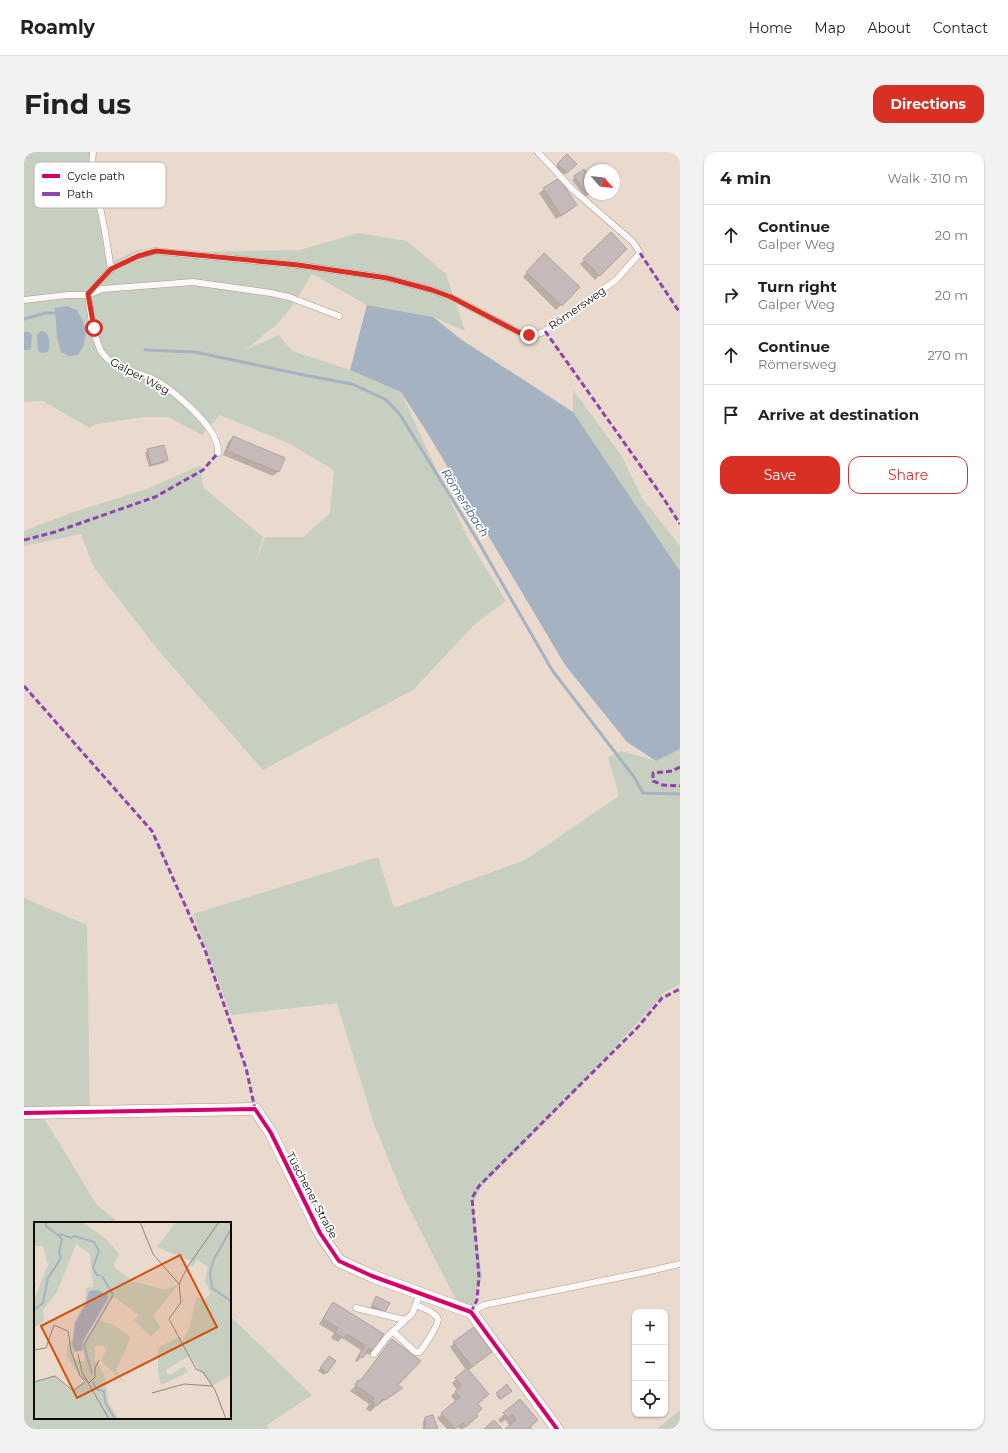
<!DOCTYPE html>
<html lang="en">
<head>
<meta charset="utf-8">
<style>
	:root { --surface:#fff; --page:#f2f2f2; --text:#222; --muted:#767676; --line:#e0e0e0; --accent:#d93025 }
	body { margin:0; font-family:Montserrat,sans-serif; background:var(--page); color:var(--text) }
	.controls { position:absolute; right:12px; bottom:12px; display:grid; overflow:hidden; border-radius:8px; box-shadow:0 1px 3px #0004 }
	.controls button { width:36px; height:36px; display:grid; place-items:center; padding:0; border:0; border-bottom:1px solid var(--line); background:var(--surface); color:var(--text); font:20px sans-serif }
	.compass { position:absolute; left:560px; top:12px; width:36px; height:36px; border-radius:50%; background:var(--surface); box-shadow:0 1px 3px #0004; rotate:117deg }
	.stop { position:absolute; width:12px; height:12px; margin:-9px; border:3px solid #d93025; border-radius:50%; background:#fff }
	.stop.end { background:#d93025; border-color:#fff; box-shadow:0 1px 4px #0008 }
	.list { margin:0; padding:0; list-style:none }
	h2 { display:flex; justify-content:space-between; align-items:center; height:52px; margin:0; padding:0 16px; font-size:17px }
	h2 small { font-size:13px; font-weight:400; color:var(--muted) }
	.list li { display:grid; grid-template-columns:26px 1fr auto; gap:12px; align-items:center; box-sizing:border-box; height:60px; padding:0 16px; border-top:1px solid var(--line) }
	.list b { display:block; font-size:15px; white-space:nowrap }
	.list p { margin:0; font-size:13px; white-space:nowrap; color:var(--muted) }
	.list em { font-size:13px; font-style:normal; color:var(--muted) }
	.actions { display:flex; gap:8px; padding:12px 16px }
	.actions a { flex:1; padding:9px 0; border:1px solid var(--accent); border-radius:12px; text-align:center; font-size:14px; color:var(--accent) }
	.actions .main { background:var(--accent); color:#fff }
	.icon { flex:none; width:22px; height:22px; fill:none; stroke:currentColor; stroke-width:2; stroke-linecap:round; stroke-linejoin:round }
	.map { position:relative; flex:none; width:656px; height:1277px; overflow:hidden; border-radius:12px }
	header { display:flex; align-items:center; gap:24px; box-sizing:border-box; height:56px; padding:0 20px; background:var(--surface); border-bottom:1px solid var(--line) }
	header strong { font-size:19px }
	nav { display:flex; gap:22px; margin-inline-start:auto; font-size:14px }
	.intro { display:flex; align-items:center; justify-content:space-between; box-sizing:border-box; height:96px; padding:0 24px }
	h1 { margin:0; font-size:28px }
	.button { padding:10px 18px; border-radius:12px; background:var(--accent); color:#fff; font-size:14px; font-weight:700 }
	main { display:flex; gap:24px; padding:0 24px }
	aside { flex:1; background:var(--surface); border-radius:12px; box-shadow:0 1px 3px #0004 }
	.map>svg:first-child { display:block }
	.green { fill:#c7d0c0 }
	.water { fill:#a5b2c2 }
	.shadow { fill:#0003 }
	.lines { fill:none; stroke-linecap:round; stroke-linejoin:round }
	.stream { stroke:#a5b2c2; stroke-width:3 }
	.building { fill:#c5b9b9; stroke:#b0a4a3 }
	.lane-casing { stroke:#a79c92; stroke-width:7 }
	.street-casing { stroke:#a79c92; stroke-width:13 }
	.lane { stroke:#fcf9f8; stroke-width:6 }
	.street { stroke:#fcf9f8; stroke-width:12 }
	.quiet { stroke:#8e44ad; stroke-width:3; stroke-dasharray:6 3; stroke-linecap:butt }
	.cycleway-casing { stroke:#fff; stroke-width:6 }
	.cycleway { stroke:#d6006c; stroke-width:4 }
	.route { stroke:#d93025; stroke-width:5 }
	.labels { text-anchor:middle; stroke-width:3.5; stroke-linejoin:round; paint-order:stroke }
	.street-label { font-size:11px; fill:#120903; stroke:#fff }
	.water-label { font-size:12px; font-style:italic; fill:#325780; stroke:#fff }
	.inset-river { fill:none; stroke:#a5b2c2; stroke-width:2 }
	.inset-road { fill:none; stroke:#93867c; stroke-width:1 }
	.view { fill:#d3510b; fill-opacity:0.15; stroke:#d3510b; stroke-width:2 }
	.inset-edge { fill:none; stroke:#120903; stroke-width:2 }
	.key { fill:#fff; stroke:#b8b5b3; stroke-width:1 }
	.key-label { font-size:11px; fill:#120903 }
</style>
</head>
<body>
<header>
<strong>Roamly</strong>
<nav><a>Home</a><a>Map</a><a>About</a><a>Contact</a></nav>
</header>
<div class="intro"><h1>Find us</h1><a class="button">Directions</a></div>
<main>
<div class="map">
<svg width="656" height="1277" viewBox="0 0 656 1277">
	<rect width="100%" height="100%" fill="#e9dacd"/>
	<path class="green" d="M0,0H73L71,21L88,110L114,98L164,100L276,98L334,81L383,89L422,122L441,179L409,165L343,153L288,122L266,157L252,173L221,198L255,183L268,199L326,218L377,240L444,387L482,449L450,473L389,538L239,618L134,498L69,414L57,382L0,394V379L49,360L123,337L177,313L179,335L239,385L231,413L241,385H279L306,361L310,318L264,291L196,263L178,283L144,265H120L72,272L66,276L19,249L0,250Z
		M549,238L597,303L618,346L656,394V419L549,260Z
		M656,597V832L641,840L536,956L457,1035L449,1051L458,1125L447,1160L433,1150L380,1046L350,972L313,851L207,863L169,762L354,705L370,756L501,708L595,644L584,605L597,599L632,609Z
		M0,746L63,773L66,963H18L73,1053L95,1071H11V1266H206V1164L288,1243L243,1273L244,1277H0Z
		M656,1258V1277H633Z"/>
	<path class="water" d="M343,153L409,165L438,188L549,260L656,419V597L632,609L603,590L541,513L404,282L377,240L326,218Z
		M43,154L53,158L60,172L62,179L60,193L54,203L45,204L37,200L33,186L31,156Z
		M17,179C26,179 27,193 24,200L18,201L14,199L13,183Z
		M0,180H5L8,183L7,197L5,198H0Z"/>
	<path class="shadow" d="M543,4L551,12L540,23L531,15Z
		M551,25L566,27V41L561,45L548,28Z
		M520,37L551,53L547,58L532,67L515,41Z
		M587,82L602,97L571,128L556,112Z
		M520,103L554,135L532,158L499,125Z
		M209,285L259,306L254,320L249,324L199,303L204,290Z
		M124,298L143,308L140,311L125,315L121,301Z
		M353,1145L360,1159L358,1162L346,1156Z
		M310,1152L349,1198L345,1203L341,1201L333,1210L331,1209L337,1198L318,1186L314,1190L307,1186L310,1181L295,1172L305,1156Z
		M368,1188L372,1234L377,1237L371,1242L353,1253L346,1260L342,1257L345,1252L326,1239L335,1230Z
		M430,1191L467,1200L444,1219L453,1252L448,1269L439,1277H436L434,1275L431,1277H423L413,1266L432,1250L427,1244L433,1238L428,1231L442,1218L426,1195Z
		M303,1208V1220L300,1223L294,1219Z
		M483,1234L487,1239L476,1248L472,1243Z
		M496,1248L506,1277H483L486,1274L481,1268L477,1271L474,1268Z
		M402,1266L412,1277H399V1269Z"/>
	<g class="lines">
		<path class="stream" d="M0,167L22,161H33
			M121,198L171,200L280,223L328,232L361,247L375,261L451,384L528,518L610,625L619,641L656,642"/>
	</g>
	<path class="building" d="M543,2L553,12L543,21L533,12Z
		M560,17L566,26V41L564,43L550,24Z
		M535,26L553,53L537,64L519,36Z
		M587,80L603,97L576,124L559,107Z
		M520,101L556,135L538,154L502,120Z
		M209,284L261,306L255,320L203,299Z
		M140,293L144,308L127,313L123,297Z
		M352,1144L366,1151L361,1160L348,1153Z
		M309,1150L360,1182L350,1199L345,1196L339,1206L335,1204L341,1193L323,1182L320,1186L311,1181L314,1176L299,1167Z
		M450,1175L468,1200L448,1215L429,1190Z
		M368,1187L397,1209L374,1233L379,1236L361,1248L359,1247L353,1254L348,1250L350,1246L331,1233L334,1228L336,1229Z
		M305,1204L312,1209L303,1221L296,1216Z
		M443,1216L465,1242L454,1252L458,1257L452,1262L454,1264L442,1275L439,1271L431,1277L417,1261L436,1245L431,1239L438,1233L431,1226Z
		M483,1232L488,1239L477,1247L472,1241Z
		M496,1247L514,1268L506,1275L507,1277H481L492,1268L488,1262L484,1266L479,1261Z
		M409,1263L414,1277H401V1265Z
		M470,1268L478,1277H460Z"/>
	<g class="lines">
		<defs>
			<path id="lane" d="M69,0C66,22 74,43 78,65C82,82 84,100 87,117
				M0,148L43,143H64L78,137L169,130L247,141L265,145L315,164
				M194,301C194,298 194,295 193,292C188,271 146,235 127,226C111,219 87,216 77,199C69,184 66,159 64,143L87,117L114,103L131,99L274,113L363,126L408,138L427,145L494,180L505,183H512L521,179L592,128L616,101L609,90L548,37L514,0
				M332,1156L381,1168L388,1162L396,1142
				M447,1160L460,1153L617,1121L656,1112
				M369,1179L391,1200H395C399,1197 415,1172 414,1167C411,1160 398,1156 392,1153
				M350,1202L363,1185L381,1168"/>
			<path id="street" d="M0,961L231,957L247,981L296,1081L315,1109L348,1124L447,1160L533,1277"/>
		</defs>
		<use href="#lane" class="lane-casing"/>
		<use href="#street" class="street-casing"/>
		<use href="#lane" class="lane"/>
		<use href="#street" class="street"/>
		<path class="quiet" d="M616,101L656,161
			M521,179L638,344L656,372
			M0,388L31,380L131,345L179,318L194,301
			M0,534L128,679L181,798L222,916L231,957
			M656,615L648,619L629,621V629L639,633L656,634
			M447,1160L453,1148L455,1124L448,1046L455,1034L614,875L638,846L656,837"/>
		<defs>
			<path id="cycleway" d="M0,961L231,957L247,981L296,1081L315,1109L348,1124L447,1160L533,1277"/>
		</defs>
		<use href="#cycleway" class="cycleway-casing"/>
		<use href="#cycleway" class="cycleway"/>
	</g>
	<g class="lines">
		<path class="route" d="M70,176L64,142L87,117L114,104L132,99L274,113L363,126L408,138L427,145L494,180L505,183"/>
	</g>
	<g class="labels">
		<g class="street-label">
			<text transform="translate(553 156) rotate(-35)" y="4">Römersweg</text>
			<text transform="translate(116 224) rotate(28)" y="4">Galper Weg</text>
			<text transform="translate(288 1043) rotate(62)" y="4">Tüschener Straße</text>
		</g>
		<g class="water-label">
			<text transform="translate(441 351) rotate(58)" y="4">Römersbach</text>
		</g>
	</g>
	<g transform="translate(10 1070)">
		<rect width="197" height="197" fill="#e9dacd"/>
		<path d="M0,0H49L73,18L85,32L80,42L81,46L99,59L131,68L145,62L119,94L126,105L117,115L100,98L105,93L80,75L77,78L70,70H55L52,81L39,103L51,79L52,66L59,65L56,32L42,22L23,70L9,88L10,99L0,106V78L15,40L13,41L9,24H0ZM142,0H197V153L178,164L155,134L132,148L135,154L150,144L154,150L146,154L127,163L124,151V126L145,115L148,120L154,109L163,75L169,78L177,72L171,59L174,45L163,38L159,45L156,43L157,39L123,25ZM65,98L80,103L97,115L82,148L93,163L67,139L72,128L70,124H61V140L64,141L70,153L75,182L85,197H0V160L20,154L37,169L50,160L33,135V123L38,118L41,137L51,140L48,121Z" fill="#c7d0c0"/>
		<path d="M64,68L74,73V77L48,121L49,128L41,130L38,122L41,101L52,81L55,69Z" fill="#a5b2c2"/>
		<path class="inset-river" d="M12,0V4L25,14L26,12L37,16L41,14L60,20L65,29L59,46L63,53H66M197,7L180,37L176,51L178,66L197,79M0,88L9,81L14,56L27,36L25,31L28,17L25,14M58,152L50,123L79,73L68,54M59,160L62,167L70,169L71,180L81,197"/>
		<path class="inset-road" d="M106,0L119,32L145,62M185,0L154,44L145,62L147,80L135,97L162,147L169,150L181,168L192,197M0,128L12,126L20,103L34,109L37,129L46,154L55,161M44,132L48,150L75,197M0,160L21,154L39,169L51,160M55,161L61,155V146L65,138M118,171L150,162L178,164"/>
		<path class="view" d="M146,33L183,105L43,176L7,104Z"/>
		<rect width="197" height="197" class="inset-edge"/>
	</g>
	<rect x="10" y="10" width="132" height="46" rx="6" class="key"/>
	<rect x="18" y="22" width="18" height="4" fill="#d6006c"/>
	<rect x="18" y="40" width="18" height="4" fill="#8e44ad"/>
	<g class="key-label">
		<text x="43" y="28">Cycle path</text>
		<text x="43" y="46">Path</text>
	</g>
</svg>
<div class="controls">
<button>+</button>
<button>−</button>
<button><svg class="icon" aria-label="locate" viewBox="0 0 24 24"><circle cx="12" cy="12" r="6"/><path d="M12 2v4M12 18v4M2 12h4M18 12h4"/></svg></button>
</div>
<svg class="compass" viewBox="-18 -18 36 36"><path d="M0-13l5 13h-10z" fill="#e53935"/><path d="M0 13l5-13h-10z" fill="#767676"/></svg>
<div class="stop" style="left:70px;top:176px"></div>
<div class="stop end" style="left:505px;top:183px"></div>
</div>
<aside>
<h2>4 min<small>Walk · 310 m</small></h2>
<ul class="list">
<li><svg class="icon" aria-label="ahead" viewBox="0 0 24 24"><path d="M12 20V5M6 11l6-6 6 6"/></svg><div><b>Continue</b><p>Galper Weg</p></div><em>20 m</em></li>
<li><svg class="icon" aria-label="right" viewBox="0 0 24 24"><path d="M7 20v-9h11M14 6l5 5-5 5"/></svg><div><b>Turn right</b><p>Galper Weg</p></div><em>20 m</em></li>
<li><svg class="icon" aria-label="ahead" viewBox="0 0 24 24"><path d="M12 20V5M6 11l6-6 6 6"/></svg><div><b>Continue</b><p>Römersweg</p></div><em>270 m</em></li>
<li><svg class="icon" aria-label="arrive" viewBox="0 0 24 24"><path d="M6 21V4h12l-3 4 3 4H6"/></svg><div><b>Arrive at destination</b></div></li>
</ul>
<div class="actions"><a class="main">Save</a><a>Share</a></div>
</aside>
</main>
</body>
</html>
